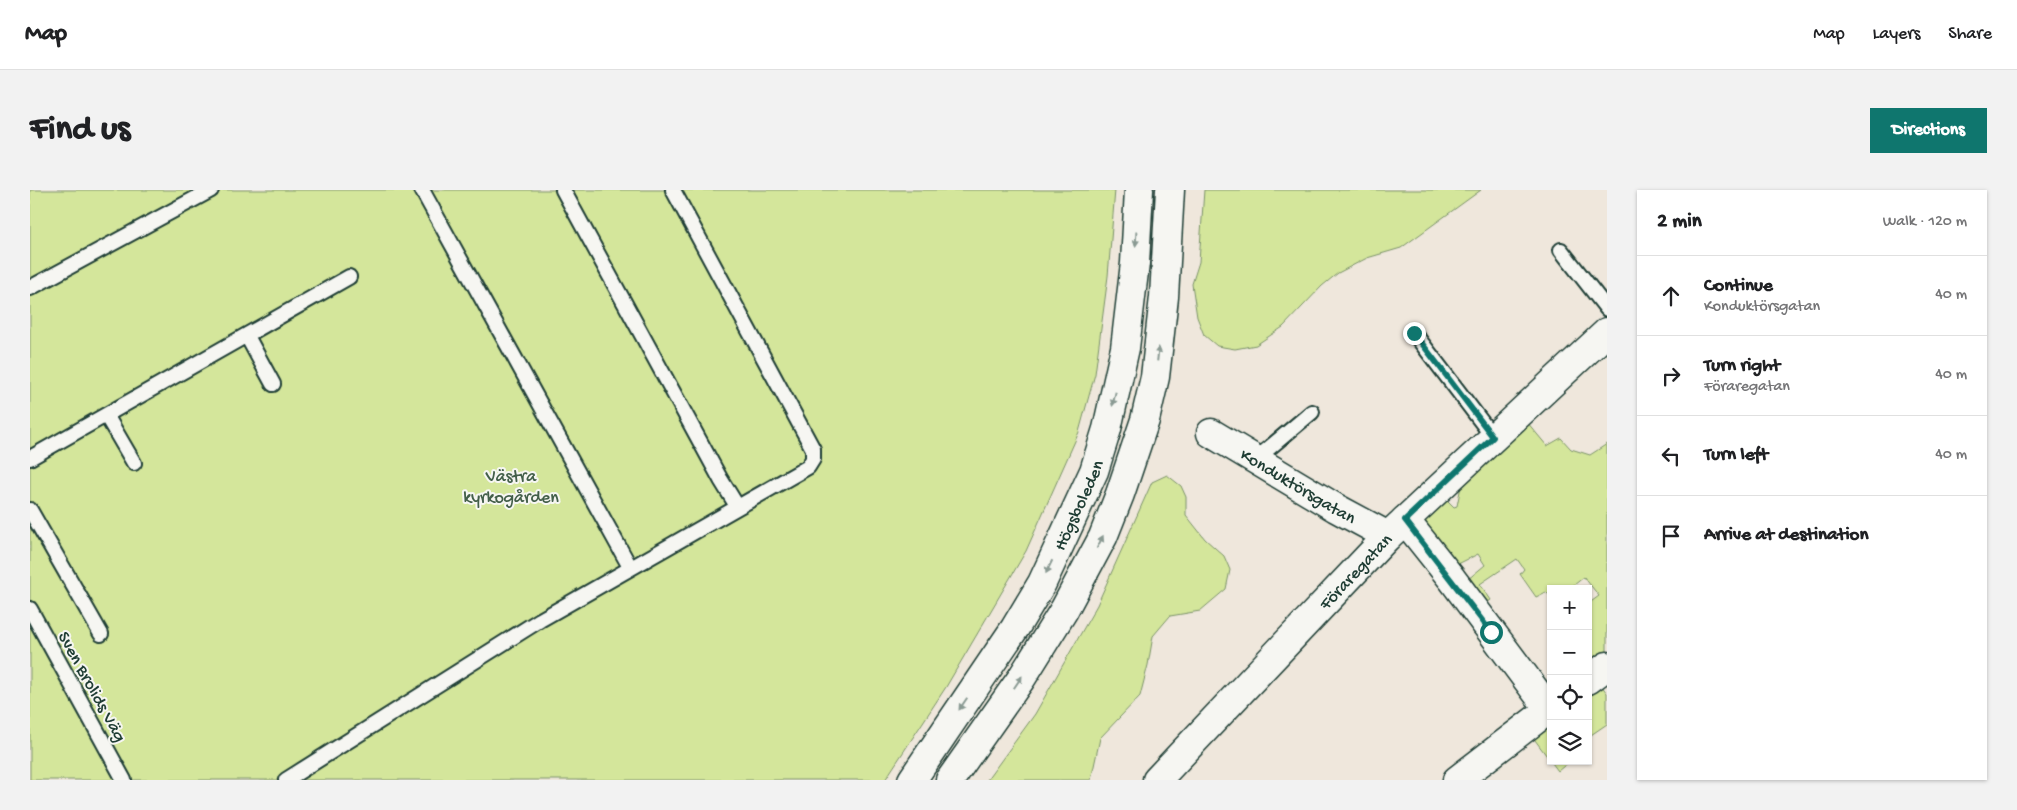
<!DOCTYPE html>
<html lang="en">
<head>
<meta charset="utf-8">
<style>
	:root { --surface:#fff; --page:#f2f2f2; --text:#202124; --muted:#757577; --line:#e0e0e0; --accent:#0f766e }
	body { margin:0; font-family:"Gochi Hand",sans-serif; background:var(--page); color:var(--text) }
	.controls { position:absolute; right:15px; bottom:15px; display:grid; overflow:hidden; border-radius:0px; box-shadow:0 1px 4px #0004 }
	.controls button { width:45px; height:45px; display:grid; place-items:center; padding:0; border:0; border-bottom:1px solid var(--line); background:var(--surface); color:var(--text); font:25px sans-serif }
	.stop { position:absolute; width:15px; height:15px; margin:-11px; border:4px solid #0f766e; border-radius:50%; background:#fff }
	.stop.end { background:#0f766e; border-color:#fff; box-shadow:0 1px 5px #0008 }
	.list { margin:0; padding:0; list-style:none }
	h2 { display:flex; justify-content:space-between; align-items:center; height:65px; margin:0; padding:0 20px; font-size:21px }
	h2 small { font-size:16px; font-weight:400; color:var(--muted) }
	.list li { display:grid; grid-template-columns:32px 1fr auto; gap:15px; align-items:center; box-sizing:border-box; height:80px; padding:0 20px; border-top:1px solid var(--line) }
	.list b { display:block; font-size:19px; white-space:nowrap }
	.list p { margin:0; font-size:16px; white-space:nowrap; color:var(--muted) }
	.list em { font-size:16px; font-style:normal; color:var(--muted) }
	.icon { flex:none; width:28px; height:28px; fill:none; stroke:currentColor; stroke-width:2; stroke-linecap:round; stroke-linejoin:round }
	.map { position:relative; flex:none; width:1577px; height:590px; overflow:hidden; border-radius:0px }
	header { display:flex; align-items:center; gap:30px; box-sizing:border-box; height:70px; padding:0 25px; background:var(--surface); border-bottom:1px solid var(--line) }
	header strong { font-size:24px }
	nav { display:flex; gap:28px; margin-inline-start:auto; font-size:18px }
	.intro { display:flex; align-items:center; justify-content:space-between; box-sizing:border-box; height:120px; padding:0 30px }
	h1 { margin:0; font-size:35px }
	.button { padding:12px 22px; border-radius:0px; background:var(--accent); color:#fff; font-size:18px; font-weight:700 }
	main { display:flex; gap:30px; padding:0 30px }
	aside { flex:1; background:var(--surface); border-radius:0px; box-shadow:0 1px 4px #0004 }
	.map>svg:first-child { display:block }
	.green { fill:#d4e69b; stroke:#7a9268 }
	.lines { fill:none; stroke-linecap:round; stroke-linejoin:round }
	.service-casing { stroke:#1f3d34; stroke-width:18 }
	.minor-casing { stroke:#1f3d34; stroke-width:31 }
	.secondary-casing { stroke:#1f3d34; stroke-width:31 }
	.service { stroke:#f6f6f2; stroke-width:14 }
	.minor { stroke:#f6f6f2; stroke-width:28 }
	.secondary { stroke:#f6f6f2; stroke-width:28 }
	.oneway { fill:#8a9a93 }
	.route { stroke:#0f766e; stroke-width:6 }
	.labels { text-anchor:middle; stroke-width:4; stroke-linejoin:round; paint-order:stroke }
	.park-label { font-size:18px; fill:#435f49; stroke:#f6f6f2 }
	.street-label { font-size:18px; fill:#1f3d34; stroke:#f6f6f2 }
</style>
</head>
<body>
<header>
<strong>Map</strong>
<nav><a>Map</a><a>Layers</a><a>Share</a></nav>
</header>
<div class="intro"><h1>Find us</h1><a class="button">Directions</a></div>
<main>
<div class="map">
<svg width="1577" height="590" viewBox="0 0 1577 590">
	<rect width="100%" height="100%" fill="#efe7dc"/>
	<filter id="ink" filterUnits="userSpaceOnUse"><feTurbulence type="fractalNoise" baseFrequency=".02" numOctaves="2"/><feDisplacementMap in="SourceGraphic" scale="10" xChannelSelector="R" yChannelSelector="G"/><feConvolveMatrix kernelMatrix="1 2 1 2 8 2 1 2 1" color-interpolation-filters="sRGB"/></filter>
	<g filter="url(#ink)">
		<path class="green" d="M0,0H1085L1078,86L1065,184L1049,242L996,361L916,497L855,590H0Z
			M1174,0H1451L1371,58L1337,68L1308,83L1292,96L1253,137L1226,155L1205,159L1187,156L1174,145L1167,127L1162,94L1169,72Z
			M1497,232L1517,256L1531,248L1541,259L1560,265L1577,254V464L1558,477V414L1569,406L1554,387L1539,399H1521V407L1516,402L1506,407L1490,384L1494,379L1487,369L1450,394L1461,410L1454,415L1437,390L1455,375L1448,364L1424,376L1394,335L1393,328L1415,308L1424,317L1427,316L1432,291Z
			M1137,285L1151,296L1156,307V325L1175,349L1194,366L1200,380L1196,399L1170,421L1140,426L1123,446L1118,475L1110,506L1070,548L1061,590H957L1005,524L1067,415L1122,292Z
			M1571,495L1577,503V534L1558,547V505Z
			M1521,535V571H1540L1528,581L1502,546Z"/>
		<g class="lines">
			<defs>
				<path id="service" d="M392,0L600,377
					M533,0L691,290L707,316
					M1531,60L1577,119
					M0,98L181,0
					M1384,143L1463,247
					M217,146L243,194
					M76,225L104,273
					M0,268L319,87
					M1226,269L1282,222
					M0,320L71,444
					M0,419L94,590
					M256,590L510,430L778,277L783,269V259L643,0"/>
				<g id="minor">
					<path id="s1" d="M1181,243L1306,318L1358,346"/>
					<path d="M1375,330L1422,389L1519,519"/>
					<path d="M1558,490L1577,476"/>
					<path id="s2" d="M1127,590L1358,346L1577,142"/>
					<path d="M1427,590L1521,518"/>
				</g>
				<g id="secondary">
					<path id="s3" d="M882,590L985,438L1012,393L1064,281L1077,239L1095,158L1105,73L1109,0"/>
					<path d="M920,590L991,489L1034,420L1073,347L1090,304L1115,230L1125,187L1134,107L1140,0"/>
				</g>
			</defs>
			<use href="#service" class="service-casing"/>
			<use href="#minor" class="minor-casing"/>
			<use href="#secondary" class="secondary-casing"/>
			<use href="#service" class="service"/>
			<use href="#minor" class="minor"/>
			<use href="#secondary" class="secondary"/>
		</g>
		<defs><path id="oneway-solid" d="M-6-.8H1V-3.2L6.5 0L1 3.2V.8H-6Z" transform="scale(1.25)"/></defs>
		<g class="oneway">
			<use href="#oneway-solid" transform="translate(1106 49) rotate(93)"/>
			<use href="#oneway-solid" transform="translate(1128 164) rotate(-84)"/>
			<use href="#oneway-solid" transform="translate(1084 209) rotate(103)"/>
			<use href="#oneway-solid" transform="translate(1070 352) rotate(-64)"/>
			<use href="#oneway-solid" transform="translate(1019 377) rotate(116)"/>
			<use href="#oneway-solid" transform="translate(988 492) rotate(-56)"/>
			<use href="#oneway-solid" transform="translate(933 514) rotate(124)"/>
		</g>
	</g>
	<g class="lines" filter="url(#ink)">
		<path class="route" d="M1384,143L1463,247L1375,330L1461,442"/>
	</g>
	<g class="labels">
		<g class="park-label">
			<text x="481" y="291">Västra<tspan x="481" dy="21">kyrkogården</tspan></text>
		</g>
		<g class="street-label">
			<text dy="6" stroke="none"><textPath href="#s1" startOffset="102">Konduktörsgatan</textPath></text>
			<text dy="6" stroke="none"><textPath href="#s3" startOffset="322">Högsboleden</textPath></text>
			<text dy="6" stroke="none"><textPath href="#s2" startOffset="288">Föraregatan</textPath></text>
			<text transform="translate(63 496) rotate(61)" y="6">Sven Brolids Väg</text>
		</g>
	</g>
</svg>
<div class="controls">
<button>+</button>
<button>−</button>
<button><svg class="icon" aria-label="locate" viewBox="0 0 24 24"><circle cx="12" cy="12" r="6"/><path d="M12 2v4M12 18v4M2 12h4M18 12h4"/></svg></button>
<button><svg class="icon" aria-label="layers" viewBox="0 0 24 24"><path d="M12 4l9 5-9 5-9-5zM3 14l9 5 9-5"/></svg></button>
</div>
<div class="stop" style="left:1461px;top:442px"></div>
<div class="stop end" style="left:1384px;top:143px"></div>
</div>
<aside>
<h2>2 min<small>Walk · 120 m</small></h2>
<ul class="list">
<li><svg class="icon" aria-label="ahead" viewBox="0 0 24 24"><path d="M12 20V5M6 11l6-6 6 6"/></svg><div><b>Continue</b><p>Konduktörsgatan</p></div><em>40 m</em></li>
<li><svg class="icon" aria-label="right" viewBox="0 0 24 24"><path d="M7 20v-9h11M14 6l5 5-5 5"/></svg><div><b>Turn right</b><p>Föraregatan</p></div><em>40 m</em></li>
<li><svg class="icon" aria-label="left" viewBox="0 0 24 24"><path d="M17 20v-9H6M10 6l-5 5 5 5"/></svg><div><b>Turn left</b></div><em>40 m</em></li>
<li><svg class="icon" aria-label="arrive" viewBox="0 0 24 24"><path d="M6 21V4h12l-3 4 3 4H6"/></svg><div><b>Arrive at destination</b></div></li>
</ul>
</aside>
</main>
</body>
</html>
